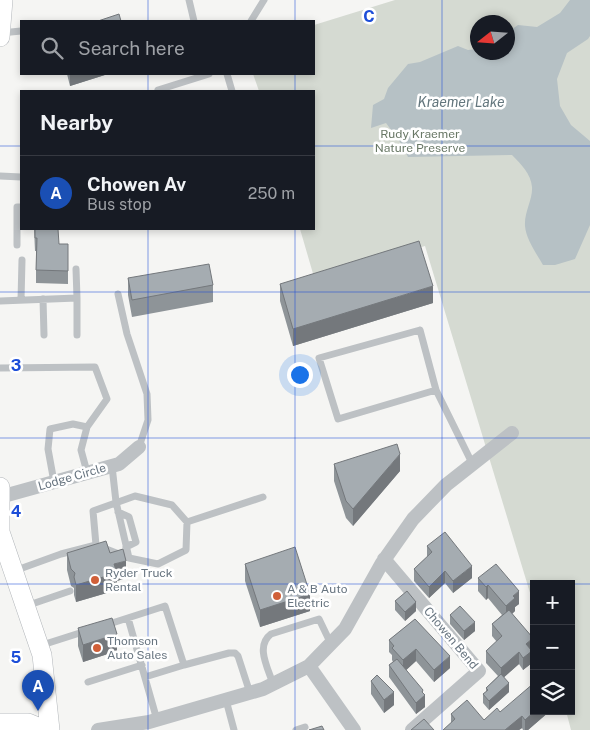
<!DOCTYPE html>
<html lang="en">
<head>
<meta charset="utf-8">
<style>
	:root { --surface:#171b24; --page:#20242c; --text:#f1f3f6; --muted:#9ea1a6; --line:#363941; --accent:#d05f38 }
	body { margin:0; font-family:"Public Sans",sans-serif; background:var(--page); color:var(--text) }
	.controls { position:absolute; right:15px; bottom:15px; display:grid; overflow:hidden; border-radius:0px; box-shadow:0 2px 8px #0003 }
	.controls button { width:45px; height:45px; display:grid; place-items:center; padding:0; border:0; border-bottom:1px solid var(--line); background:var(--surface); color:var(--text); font:25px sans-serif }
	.compass { position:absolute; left:470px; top:15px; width:45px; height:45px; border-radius:50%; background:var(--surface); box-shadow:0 2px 8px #0003; rotate:253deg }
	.you { position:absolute; left:299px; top:374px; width:18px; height:18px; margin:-12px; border:4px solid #fff; border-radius:50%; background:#1a73e8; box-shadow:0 0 0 8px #1a73e833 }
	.badge { display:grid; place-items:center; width:32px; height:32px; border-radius:50%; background:var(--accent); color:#fff; font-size:16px; font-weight:700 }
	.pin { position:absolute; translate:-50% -41px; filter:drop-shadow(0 1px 2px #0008) }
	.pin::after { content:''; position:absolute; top:26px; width:18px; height:15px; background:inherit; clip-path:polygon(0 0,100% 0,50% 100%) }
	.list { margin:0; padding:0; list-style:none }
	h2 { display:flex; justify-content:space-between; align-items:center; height:65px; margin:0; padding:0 20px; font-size:21px }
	h2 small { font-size:16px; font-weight:400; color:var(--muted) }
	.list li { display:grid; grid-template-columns:32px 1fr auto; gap:15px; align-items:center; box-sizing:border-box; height:75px; padding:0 20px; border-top:1px solid var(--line) }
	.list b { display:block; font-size:19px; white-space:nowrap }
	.list p { margin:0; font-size:16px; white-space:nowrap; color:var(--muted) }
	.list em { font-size:16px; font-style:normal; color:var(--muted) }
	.icon { flex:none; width:28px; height:28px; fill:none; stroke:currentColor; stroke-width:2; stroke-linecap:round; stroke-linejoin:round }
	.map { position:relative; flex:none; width:590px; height:730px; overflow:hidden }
	.search { position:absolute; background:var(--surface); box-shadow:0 2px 8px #0003; left:20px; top:20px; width:295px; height:55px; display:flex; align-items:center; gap:12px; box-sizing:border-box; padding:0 18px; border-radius:0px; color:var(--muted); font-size:19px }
	.panel { position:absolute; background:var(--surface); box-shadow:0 2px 8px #0003; left:20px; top:90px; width:295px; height:140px; border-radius:0px }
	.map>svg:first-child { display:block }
	.green { fill:#d5dad2; fill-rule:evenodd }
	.water { fill:#b6c1c5 }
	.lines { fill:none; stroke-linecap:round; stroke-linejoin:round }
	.secondary-casing { stroke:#b2b6ba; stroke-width:20 }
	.lane { stroke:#bdc1c4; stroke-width:7 }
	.street { stroke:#bdc1c4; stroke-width:14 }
	.secondary { stroke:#fff; stroke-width:19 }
	.wall { fill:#8e9498 }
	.shaded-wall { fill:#74787c }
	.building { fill:#a5acb1; stroke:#74787c }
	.grid { fill:none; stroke:#1d4ed8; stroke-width:1; stroke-opacity:0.55 }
	.poi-dot { fill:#d05f38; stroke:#fff; stroke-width:2 }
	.labels { text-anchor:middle; stroke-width:5; stroke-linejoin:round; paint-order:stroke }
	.park-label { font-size:12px; fill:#697866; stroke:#fff }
	.street-label { font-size:12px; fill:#687580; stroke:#fff }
	.poi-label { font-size:12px; fill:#687580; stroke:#fff; text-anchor:start }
	.water-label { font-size:14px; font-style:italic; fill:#63767d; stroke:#fff }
	.grid-label { font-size:16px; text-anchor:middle; font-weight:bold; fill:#1d4ed8; stroke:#fff; stroke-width:5; stroke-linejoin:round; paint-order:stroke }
</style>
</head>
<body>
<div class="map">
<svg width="590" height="730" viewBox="0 0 590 730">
	<rect width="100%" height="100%" fill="#f5f5f3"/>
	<path class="green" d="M395,0H590V730H571L566,711H571V584H534V606L425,246L314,277L300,229H314V91H259L253,74H314V25ZM478,22H508V52H478Z"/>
	<path class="water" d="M570,0H590V36L588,39L567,53L557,79L560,106L571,125L590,141V225L575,259L555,265H543C536,253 526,239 525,226C524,212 533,199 532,187C531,174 521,164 512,155L408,157L400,142L386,123L371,128L373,105L384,99L388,88L408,64L420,62L458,46L468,50L477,49L478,52H508V32L518,25L537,27L560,13Z"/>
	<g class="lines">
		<defs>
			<path id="secondary" d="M0,37L3,0
				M0,487V532L42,655L50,730
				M0,723H28L45,730"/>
		</defs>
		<use href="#secondary" class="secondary-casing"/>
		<path class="lane" d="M189,0L194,21
			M251,21L264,0
			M1,33L21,31
			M227,74L232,91
			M159,91L158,90L209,74
			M0,176L21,177
			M17,245V207H21
			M118,294L127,334L147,394L148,420L139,447
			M77,298V335
			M43,299L44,335
			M21,300L22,260
			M0,301L77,298L76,269
			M0,368L95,367L107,399L87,427
			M436,390L420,330L319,358L338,419L436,390L472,463
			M112,466L116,502L129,558
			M54,482L48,449L50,429L73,424L87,427L81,450L87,472
			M118,512L129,517L136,542L126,547
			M187,522L263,497
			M14,571L61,554L96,545L129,558L158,564L186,550L187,522L172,505L135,496L93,511L96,545
			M26,606L70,591
			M128,618L157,720
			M106,625L165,606L184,665L229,653H235L238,656L250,693
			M39,646L86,631
			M145,677L184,665
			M88,682L142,665
			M273,684C268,668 255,646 271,634L319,619L331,644
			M226,700L234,730
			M296,730L305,727"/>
		<path class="street" d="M0,497L119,464L139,447
			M384,559L479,671L412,730
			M309,666L354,730
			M98,730L149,722L263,689L309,666L345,629L382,563L413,519L446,485L512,433"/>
		<use href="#secondary" class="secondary"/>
	</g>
	<path class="wall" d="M67,74H108L70,86Z
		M34,229L59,244H68V284L36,283V251H35Z
		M128,278L213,285V302L132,317L128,295Z
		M280,284L433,303L293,346L280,301Z
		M334,464L400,471L353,526L346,518L334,481Z
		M427,546L472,578L453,593L445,583L429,598L414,581V569L427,557Z
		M67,553H110L126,578L117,581V590L76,602L74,595V588L71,586L67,570Z
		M245,564L310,611L260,627L245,581Z
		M478,578L519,604L515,607V611L512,614L533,650L532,651V663L523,670L519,664L504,677L509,692L489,710L483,703V694L486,692V688L498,676L486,663V651L497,642L492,636V624L502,615L488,598L486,600L478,591Z
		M395,601L416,611L405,621L395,610Z
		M450,615L475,631L464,640L450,624Z
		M415,619L450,668L434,682L416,661L406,670L423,693L425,707L416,714L389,677V665L393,662L392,660V655L389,652V640Z
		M78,628L117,651L83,662L78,646Z
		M371,681L394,705L384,713L371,694Z
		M550,711L528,730H523L522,728L519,730H443L451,723V714L484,720L500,712Z"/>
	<path class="shaded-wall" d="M70,74H108L70,86Z
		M433,286V303L293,346V329Z
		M400,454V471L353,526V509Z
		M126,561V578L117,581V590L76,602V585L114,564Z
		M472,566V578L453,593V581Z
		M445,571V583L429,598V587Z
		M488,585V598L486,600V587Z
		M519,591V604L515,607V611L506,619V606L513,596Z
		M310,594V611L260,627V610Z
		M416,602V611L405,621V612Z
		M475,622V631L464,640V631Z
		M117,634V651L83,662V645Z
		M533,638V650L526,656V644Z
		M416,649V661L403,673V660Z
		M532,651V663L523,670V658Z
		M519,652V664L501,680V668Z
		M450,656V668L434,682V670Z
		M509,683V692L489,710V701Z
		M423,690V697L425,695V707L416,714V703L422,692Z
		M394,692V705L384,713V700Z
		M535,711H550L528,730H525V720Z
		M522,716V728L519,730H505Z"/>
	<path class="building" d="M119,14L121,21H98Z
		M35,229H58L59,244H68V271L36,270L37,238H35Z
		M419,241L433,286L293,329L280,284Z
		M209,264L213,285L132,300L128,278Z
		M397,444L400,454L353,509L346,501L334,464Z
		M445,532L472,566L453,581L445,571L429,587L414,569L432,552L427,546Z
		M106,541L110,553L123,549L126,561L114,564L117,573L76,585L74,577L75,573L71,569L67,553Z
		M295,547L310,594L260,610L245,564Z
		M496,564L519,591L513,596L515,598L506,606L488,585L486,587L478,578Z
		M407,591L416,602L405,612L395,601Z
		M460,606L475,622L464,631L450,615Z
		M509,610L533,638L526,644L532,651L523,658L519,652L501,668L486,651L502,636L492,624Z
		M112,618L117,634L83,645L78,628Z
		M415,619L450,656L434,670L416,649L403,660L392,648L394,646L389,640Z
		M397,659L423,690L422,692L425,695L416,703L389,665Z
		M501,674L509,683L489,701L483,694L488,690L486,688Z
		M377,675L394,692L384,700L371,681Z
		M534,683V711H535L525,720L522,716L505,730H443L455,719L451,714L467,700L484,720L497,708L500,712Z
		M424,719L434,730H411Z
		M322,726L324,730H309Z"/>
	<path class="grid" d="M148,0V21M295,0V21M442,0V730M148,74V91M295,74V91M0,146H21M314,146H590M148,229V730M295,229V730M0,292H590M0,438H590M0,584H534M571,584H590"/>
	<g class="poi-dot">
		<circle cx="95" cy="580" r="5"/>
		<circle cx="277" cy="596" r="5"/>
		<circle cx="97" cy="648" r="5"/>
	</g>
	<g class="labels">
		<g class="park-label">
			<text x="420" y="138">Rudy Kraemer<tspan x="420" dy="14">Nature Preserve</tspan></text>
		</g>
		<g class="street-label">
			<text transform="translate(72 477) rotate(-16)" y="4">Lodge Circle</text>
			<text transform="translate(451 638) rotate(50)" y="4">Chowen Bend</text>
		</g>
		<g class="poi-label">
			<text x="105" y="577">Ryder Truck<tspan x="105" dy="14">Rental</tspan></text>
			<text x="287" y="593">A &amp; B Auto<tspan x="287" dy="14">Electric</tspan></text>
			<text x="107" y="645">Thomson<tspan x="107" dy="14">Auto Sales</tspan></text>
		</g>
		<g class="water-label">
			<text x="461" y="107">Kraemer Lake</text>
		</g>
	</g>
	<g class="grid-label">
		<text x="369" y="22">C</text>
		<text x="16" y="371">3</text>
		<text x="16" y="517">4</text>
		<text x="16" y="663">5</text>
	</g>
</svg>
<div class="controls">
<button>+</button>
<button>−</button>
<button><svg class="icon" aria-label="layers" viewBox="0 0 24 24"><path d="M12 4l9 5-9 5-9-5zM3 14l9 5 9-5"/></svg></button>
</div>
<svg class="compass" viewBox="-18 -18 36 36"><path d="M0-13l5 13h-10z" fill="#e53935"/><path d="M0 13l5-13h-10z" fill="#9ea1a6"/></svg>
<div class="you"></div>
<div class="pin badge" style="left:38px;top:711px;background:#1a4fb4">A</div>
<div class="search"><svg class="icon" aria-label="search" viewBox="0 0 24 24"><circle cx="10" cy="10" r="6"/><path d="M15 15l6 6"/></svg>Search here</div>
<section class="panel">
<h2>Nearby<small></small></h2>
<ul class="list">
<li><span class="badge" style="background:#1a4fb4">A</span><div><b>Chowen Av</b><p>Bus stop</p></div><em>250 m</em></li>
</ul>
</section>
</div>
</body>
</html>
